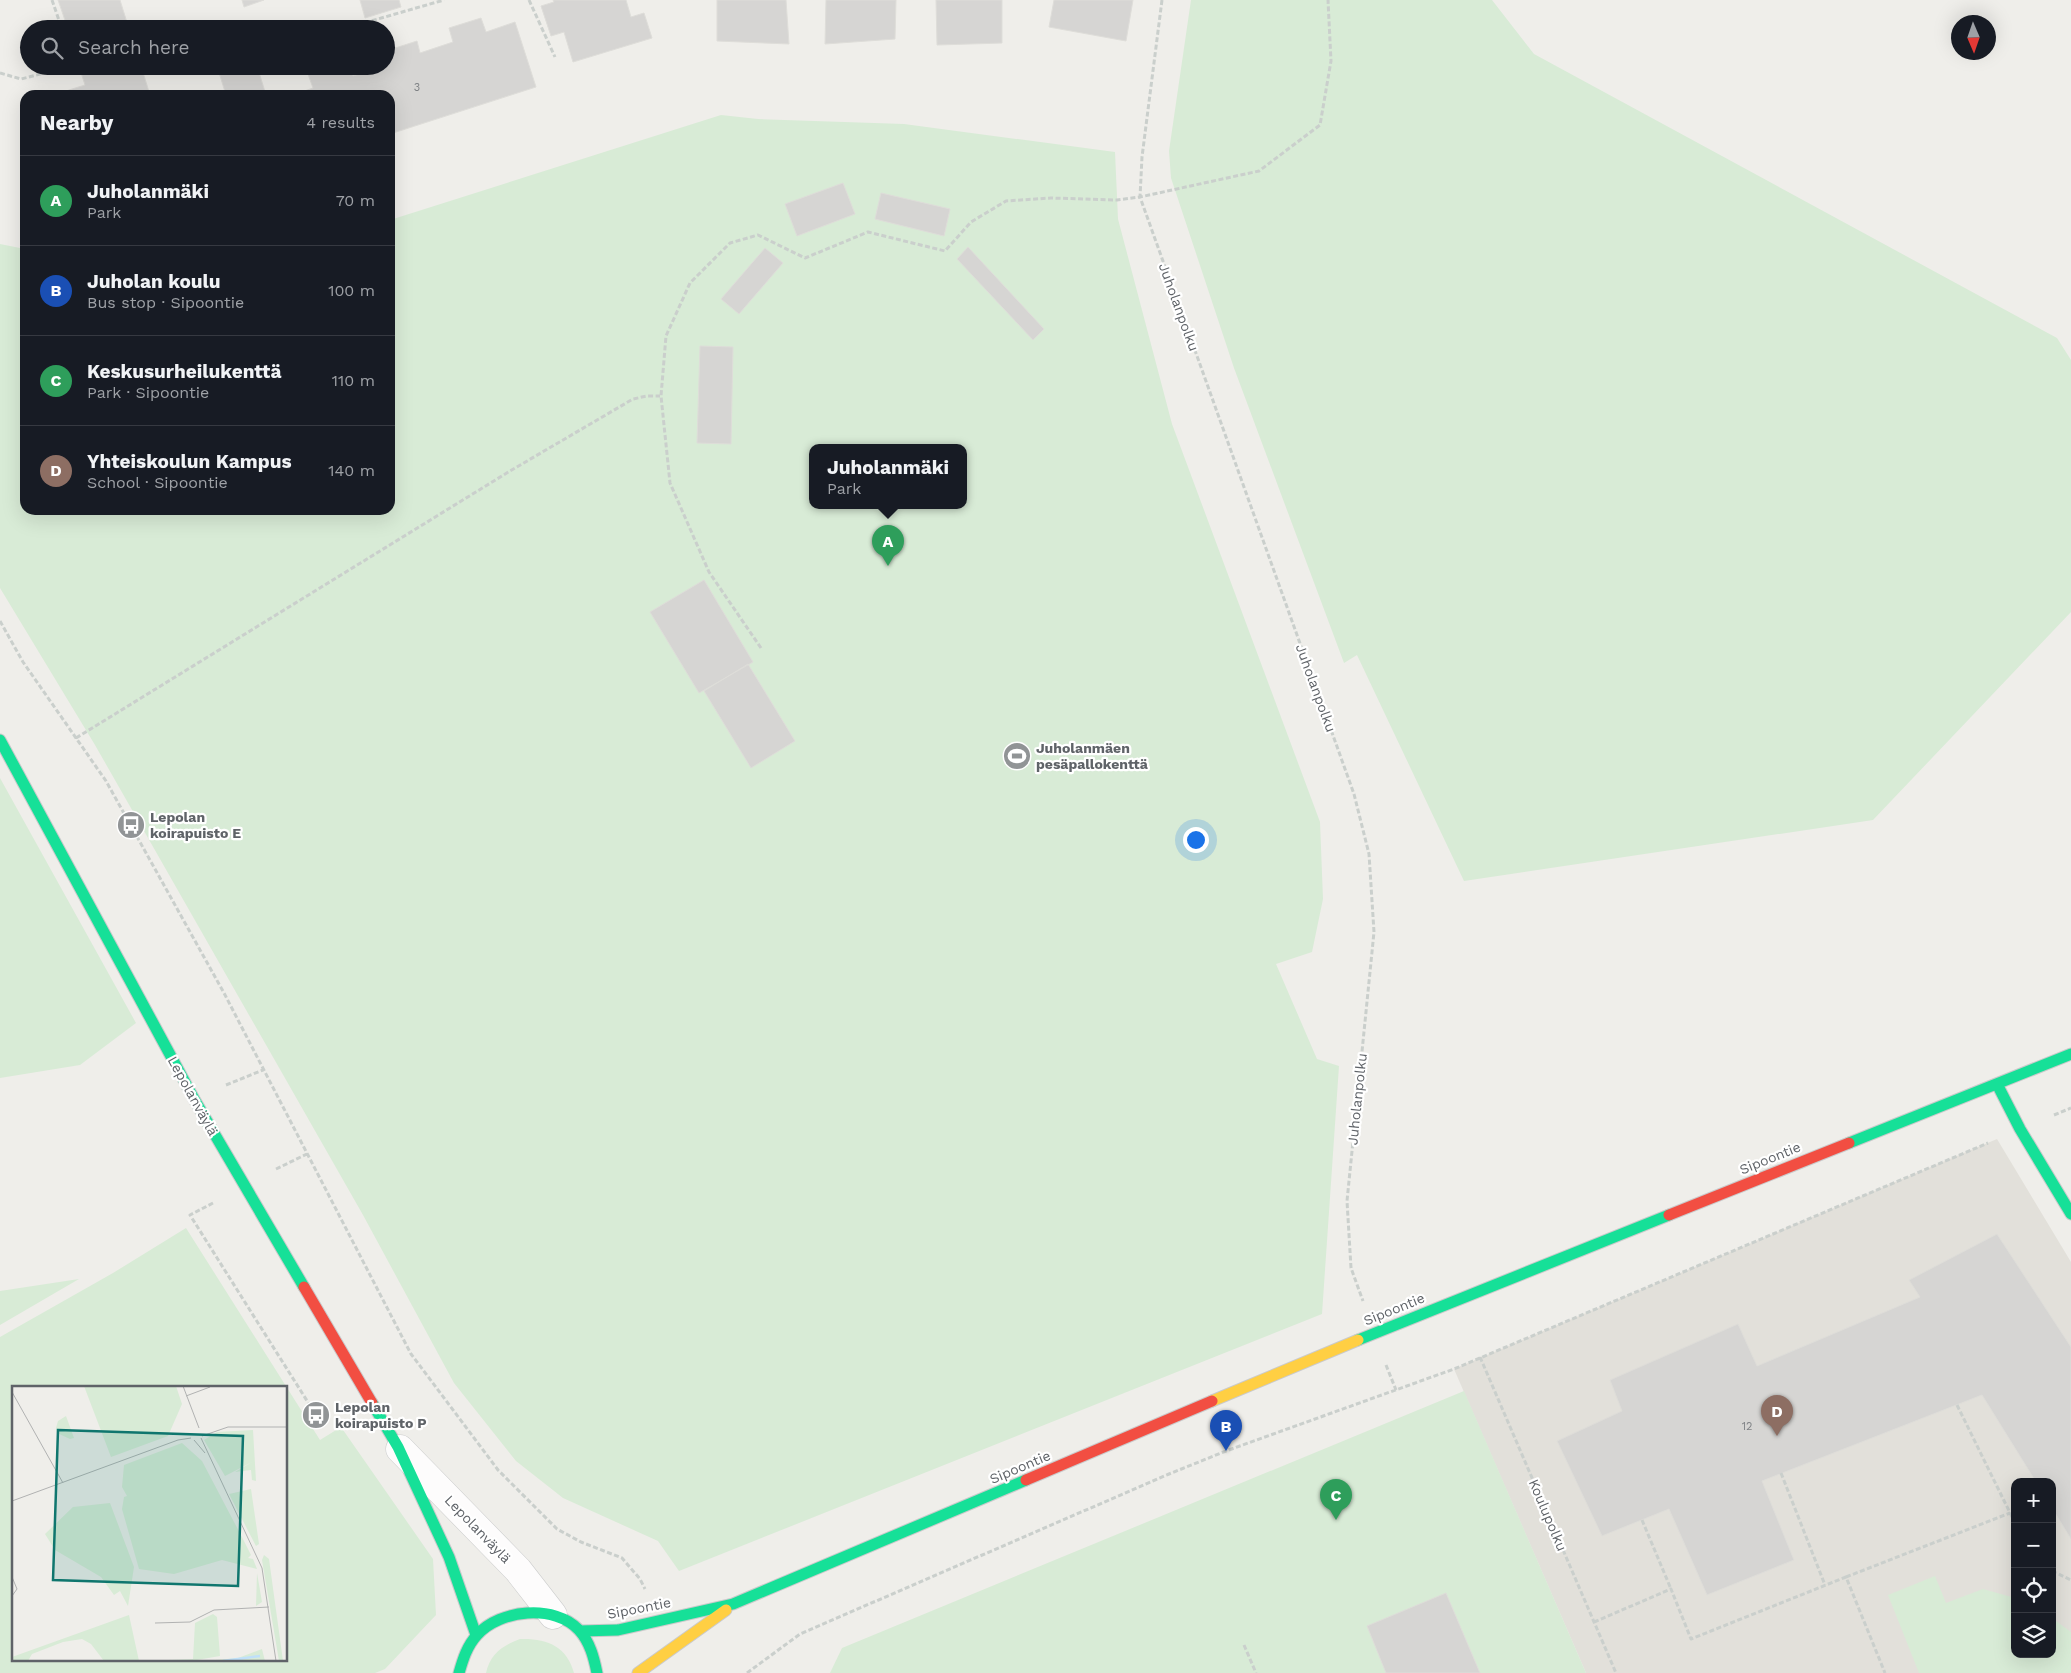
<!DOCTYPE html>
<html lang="en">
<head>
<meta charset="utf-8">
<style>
	:root { --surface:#171b24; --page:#242831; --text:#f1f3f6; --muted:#9ea1a6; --line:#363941; --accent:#919496 }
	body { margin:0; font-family:"Work Sans",sans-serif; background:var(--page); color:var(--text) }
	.controls { position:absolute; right:15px; bottom:15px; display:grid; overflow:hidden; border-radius:10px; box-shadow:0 5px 20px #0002 }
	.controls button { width:45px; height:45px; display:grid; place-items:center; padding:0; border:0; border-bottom:1px solid var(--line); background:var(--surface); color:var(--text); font:25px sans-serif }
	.compass { position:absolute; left:1951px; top:15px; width:45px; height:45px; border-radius:50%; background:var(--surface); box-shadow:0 5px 20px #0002; rotate:178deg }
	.you { position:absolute; left:1195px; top:839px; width:18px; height:18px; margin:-12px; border:4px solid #fff; border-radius:50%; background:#1a73e8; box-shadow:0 0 0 8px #1a73e833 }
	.badge { display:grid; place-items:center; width:32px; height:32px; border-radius:50%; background:var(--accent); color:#fff; font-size:16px; font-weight:700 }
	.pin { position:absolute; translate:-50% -41px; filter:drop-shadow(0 1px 2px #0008) }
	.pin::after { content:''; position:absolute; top:26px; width:18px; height:15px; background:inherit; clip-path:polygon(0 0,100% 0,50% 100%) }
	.popup { position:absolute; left:809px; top:444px; width:158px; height:65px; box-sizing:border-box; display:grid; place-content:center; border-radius:10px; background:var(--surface); filter:drop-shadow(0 1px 4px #0005); font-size:16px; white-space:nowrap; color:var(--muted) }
	.popup b { font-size:19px; color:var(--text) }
	.popup::after { content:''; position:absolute; left:50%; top:100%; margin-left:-10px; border:10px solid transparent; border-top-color:var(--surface) }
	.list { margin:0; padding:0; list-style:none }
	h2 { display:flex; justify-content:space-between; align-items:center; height:65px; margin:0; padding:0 20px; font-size:21px }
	h2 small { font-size:16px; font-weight:400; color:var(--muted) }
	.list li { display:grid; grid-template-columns:32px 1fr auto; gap:15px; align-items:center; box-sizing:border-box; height:90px; padding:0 20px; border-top:1px solid var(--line) }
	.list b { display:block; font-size:19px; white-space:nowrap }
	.list p { margin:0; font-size:16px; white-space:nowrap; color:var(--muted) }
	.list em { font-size:16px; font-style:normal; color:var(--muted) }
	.icon { flex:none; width:28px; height:28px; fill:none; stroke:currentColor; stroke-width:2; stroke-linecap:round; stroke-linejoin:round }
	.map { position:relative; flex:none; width:2071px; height:1673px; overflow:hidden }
	.search { position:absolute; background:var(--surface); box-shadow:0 5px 20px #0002; left:20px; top:20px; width:375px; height:55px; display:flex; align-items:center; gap:12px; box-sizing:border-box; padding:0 18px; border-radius:28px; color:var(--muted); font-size:19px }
	.panel { position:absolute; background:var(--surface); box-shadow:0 5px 20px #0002; left:20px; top:90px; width:375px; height:425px; border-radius:15px }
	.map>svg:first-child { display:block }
	.education { fill:#e2e0da; fill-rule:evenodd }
	.green { fill:#d8ebd6; fill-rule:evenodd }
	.building { fill:#d6d5d3; stroke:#deddd9 }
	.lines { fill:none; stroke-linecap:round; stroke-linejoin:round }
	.street-casing { stroke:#cbcccc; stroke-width:29 }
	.fast-casing { stroke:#cacacb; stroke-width:13 }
	.slow-casing { stroke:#cacacb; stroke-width:13 }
	.jam-casing { stroke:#cacacb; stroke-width:13 }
	.path { stroke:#cacfcc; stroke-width:3; stroke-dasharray:5 2.5; stroke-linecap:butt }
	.street { stroke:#fdfcfc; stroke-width:28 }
	.fast { stroke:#16e098; stroke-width:11 }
	.slow { stroke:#ffcf43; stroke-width:11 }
	.jam { stroke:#f24e42; stroke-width:11 }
	.labels { text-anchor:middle; stroke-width:4.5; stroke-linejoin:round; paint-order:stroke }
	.number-label { font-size:11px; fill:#7e8184 }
	.street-label { font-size:14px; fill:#5f6368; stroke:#fff }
	.poi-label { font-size:14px; font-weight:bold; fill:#5f6368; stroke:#fff; text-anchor:start }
	.inset-river { fill:none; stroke:#bfe0f9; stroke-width:2.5 }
	.inset-road { fill:none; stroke:#b1b2b2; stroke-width:1 }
	.view { fill:#0f766e; fill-opacity:0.15; stroke:#0f766e; stroke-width:2.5 }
	.inset-edge { fill:none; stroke:#5f6368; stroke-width:2.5 }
</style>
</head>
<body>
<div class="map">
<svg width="2071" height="1673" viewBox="0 0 2071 1673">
	<rect width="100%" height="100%" fill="#efeeea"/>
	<path class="education" d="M1997,1139L2071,1262V1673H1586L1454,1369ZM2015,1482H2052V1654H2015Z"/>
	<path class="green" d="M1191,0H1492L1534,54L2057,338L2071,360V612L1873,820L1464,881L1357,655L1344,663L1234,368L1175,190L1171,178L1169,151Z
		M721,115L758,119L904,124L1115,152L1118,219L1172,424L1320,822L1323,899L1312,952L1276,964L1317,1059L1339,1066L1322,1314L679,1571L658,1541L563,1498L516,1461L454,1383L363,1215L95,745L0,588V244L25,249V510H390V220ZM813,447H963V505H813Z
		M0,778L136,1023L80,1065L0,1078Z
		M186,1228L320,1440L341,1427L433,1559L436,1615L385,1669L375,1673H0V1337L113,1273ZM14,1387H286V1659H14Z
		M79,1279L0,1325V1291Z
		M1464,1391L1586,1673H830L842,1648Z
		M1935,1576L1946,1603L1983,1589L2015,1598V1654H2052V1618L2071,1632V1673H1919L1888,1595Z
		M520,1639C546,1638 567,1646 574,1673H486C490,1654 503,1645 520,1639Z"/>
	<path class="building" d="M58,0H120L129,29H68Z
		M242,0H264L244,7Z
		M360,0H399L401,7L365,18Z
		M553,0H626L631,17L644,13L652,38L573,62L564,32L551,36L541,6L554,2Z
		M717,0H786L789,44L717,41Z
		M826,0H896L895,39L825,44Z
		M936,0H1002V43L937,45Z
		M1054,0H1133L1126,41L1049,27Z
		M481,18L486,32L515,22L536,87L390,134V95H293L313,88L308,74L332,66H350L353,76L386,66V51L417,41L420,53L453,42L449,28Z
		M79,66H141L150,95H53L85,85Z
		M217,66H257L266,95H226Z
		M843,183L855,214L797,236L785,204Z
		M881,193L950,209L944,236L875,219Z
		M968,247L1044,329L1033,340L957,259Z
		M765,248L783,263L739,314L721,299Z
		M700,346L733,347L731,444L697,443Z
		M704,580L753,662L699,693L650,612Z
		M748,664L795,741L751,768L704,691Z
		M1997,1234L2071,1347V1539L2052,1508V1482H2036L1982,1395L1762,1481L1794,1560L1707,1595L1669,1509L1602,1536L1557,1441L1622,1411L1610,1380L1738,1324L1757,1366L1920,1297L1909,1280Z
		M1446,1593L1480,1673H1386L1367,1626Z"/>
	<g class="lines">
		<defs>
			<path id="street" d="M400,1449L518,1570L553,1615"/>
			<path id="fast" d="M0,740L194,1099L304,1287
				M1997,1084L2020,1129L2071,1214
				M1849,1143L2071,1054
				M1358,1340L1669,1215
				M372,1403L398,1447L449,1557L476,1635
				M580,1631L618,1630L733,1604L1026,1480
				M459,1673C463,1659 467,1646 477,1635C500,1609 555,1604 579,1630C590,1642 594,1658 597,1673"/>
			<path id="slow" d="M1212,1401L1358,1340
				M638,1673L726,1610"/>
			<path id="jam" d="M1669,1215L1849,1143
				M304,1287L372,1403
				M1026,1480L1212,1401"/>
		</defs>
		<use href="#street" class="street-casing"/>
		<use href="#fast" class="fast-casing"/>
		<use href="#slow" class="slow-casing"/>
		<use href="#jam" class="jam-casing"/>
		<path class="path" d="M52,0L62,29
			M529,0L555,57
			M1162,0L1142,157L1140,197L1354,794L1369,854L1374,932L1347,1201L1351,1268L1363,1301
			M343,29L444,0
			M0,73L21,79L72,66
			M0,621L23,662L106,781L224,993L411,1354L498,1470L557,1529L581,1542L622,1558L640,1579L645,1589
			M761,648L709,572L670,483L661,396L666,336L690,283L730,243L758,235L805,258L868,232L945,251L971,222L1006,201L1051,198L1117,200L1140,197L1259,171L1320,125L1331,61L1328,0
			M76,738L510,471L633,399L647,396H660
			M226,1085L263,1070
			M2054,1115L2071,1108
			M276,1169L307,1154
			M213,1203L190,1215L316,1415
			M1480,1357L1616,1673
			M1386,1365L1396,1390
			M1957,1405L2015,1523
			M1781,1473L1825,1585
			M1642,1520L1671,1589
			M2052,1571L2071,1580
			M1846,1577L2010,1513
			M1594,1622L1671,1589L1691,1639L1846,1577L1885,1673
			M1244,1645L1256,1673
			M747,1673L800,1634L1169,1474L1226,1451L1454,1369L1988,1143"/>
		<use href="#street" class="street"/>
		<use href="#fast" class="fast"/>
		<use href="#slow" class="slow"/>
		<use href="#jam" class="jam"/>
	</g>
	<defs>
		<symbol id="stadium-disc" viewBox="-11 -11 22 22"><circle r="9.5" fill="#919496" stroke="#fff"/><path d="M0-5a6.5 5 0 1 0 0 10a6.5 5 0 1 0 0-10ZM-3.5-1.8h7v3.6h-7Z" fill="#fff"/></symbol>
		<symbol id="bus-disc" viewBox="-11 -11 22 22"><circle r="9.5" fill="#919496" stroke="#fff"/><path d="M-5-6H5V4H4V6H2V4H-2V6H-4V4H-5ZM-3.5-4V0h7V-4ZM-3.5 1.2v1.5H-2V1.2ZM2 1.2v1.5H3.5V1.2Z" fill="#fff"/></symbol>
	</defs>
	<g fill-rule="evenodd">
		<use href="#stadium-disc" x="1001" y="740" width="32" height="32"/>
		<use href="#bus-disc" x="115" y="809" width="32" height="32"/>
		<use href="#bus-disc" x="300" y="1399" width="32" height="32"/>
	</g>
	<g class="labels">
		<g class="number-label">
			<text x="417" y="91">3</text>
			<text x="1747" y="1430">12</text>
		</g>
		<g class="street-label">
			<text transform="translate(1179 307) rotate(70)" y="5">Juholanpolku</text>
			<text transform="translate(1316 688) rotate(70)" y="5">Juholanpolku</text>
			<text transform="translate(193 1096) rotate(61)" y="5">Lepolanväylä</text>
			<text transform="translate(1357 1099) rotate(-84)" y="5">Juholanpolku</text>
			<text transform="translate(1770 1158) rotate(-22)" y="5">Sipoontie</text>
			<text transform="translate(1394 1309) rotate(-22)" y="5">Sipoontie</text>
			<text transform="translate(1020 1467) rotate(-23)" y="5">Sipoontie</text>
			<text transform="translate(1548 1515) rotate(67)" y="5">Koulupolku</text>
			<text transform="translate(478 1529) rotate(46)" y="5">Lepolanväylä</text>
			<text transform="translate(639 1608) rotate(-11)" y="5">Sipoontie</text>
		</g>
		<g class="poi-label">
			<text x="1036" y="753">Juholanmäen<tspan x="1036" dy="16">pesäpallokenttä</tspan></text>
			<text x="150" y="822">Lepolan<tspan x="150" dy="16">koirapuisto E</tspan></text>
			<text x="335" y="1412">Lepolan<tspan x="335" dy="16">koirapuisto P</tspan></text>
		</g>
	</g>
	<g transform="translate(12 1386)">
		<rect width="275" height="275" fill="#efeeea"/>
		<path d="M72,0H164L170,18L156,50L99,71ZM54,30L62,52L58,53L45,47L44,42L46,35ZM241,44L244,95L240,94L239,84L223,86L240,76L213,90L192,54L205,46ZM170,57L190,75L232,155L239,169L236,172L241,173L245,183L210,174L162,188L127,183L110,123L112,111L115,110L110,101L112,79ZM239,103L247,158L244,160L217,108ZM98,117L122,181L116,220L108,205L102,209L89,191L43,164L33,148L61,121ZM252,169L257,173L271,275H267L250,174ZM245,187L250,216L244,220ZM201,228L205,231L208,270L179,275H131L181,273L183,237ZM117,229L127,275H92L79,258L70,253L51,256L20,268L16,275H0V271ZM250,263L253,275H192L226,272Z" fill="#d8ebd6"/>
		<path class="inset-river" d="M211,275L248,270"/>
		<path class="inset-road" d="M171,0L187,42M0,6L51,97M174,10L198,1M190,50L216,41H275M189,52L250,182L264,275M182,54L193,67M0,115L166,54L179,52M0,191L5,203L0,210M143,237L178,236L202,224L257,221"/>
		<path class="view" d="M46,44L231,50L226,200L41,194Z"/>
		<rect width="275" height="275" class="inset-edge"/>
	</g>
</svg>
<div class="controls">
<button>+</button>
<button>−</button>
<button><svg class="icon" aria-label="locate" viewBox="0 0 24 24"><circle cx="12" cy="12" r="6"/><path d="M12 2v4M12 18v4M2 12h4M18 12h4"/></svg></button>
<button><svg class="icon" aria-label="layers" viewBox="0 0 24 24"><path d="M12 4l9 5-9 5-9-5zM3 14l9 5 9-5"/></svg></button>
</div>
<svg class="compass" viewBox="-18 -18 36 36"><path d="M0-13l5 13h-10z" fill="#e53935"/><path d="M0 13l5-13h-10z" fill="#9ea1a6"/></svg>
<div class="you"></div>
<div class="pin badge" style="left:888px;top:566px;background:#2e9e5b">A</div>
<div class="popup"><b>Juholanmäki</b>Park</div>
<div class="pin badge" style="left:1226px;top:1451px;background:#1a4fb4">B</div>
<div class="pin badge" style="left:1336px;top:1520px;background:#2e9e5b">C</div>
<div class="pin badge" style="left:1777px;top:1436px;background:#8d6e63">D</div>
<div class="search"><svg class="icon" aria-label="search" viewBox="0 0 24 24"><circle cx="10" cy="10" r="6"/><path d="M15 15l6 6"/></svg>Search here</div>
<section class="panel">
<h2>Nearby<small>4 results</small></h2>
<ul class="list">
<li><span class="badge" style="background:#2e9e5b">A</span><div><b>Juholanmäki</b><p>Park</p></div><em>70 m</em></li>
<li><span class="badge" style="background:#1a4fb4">B</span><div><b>Juholan koulu</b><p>Bus stop · Sipoontie</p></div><em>100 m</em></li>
<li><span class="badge" style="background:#2e9e5b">C</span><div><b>Keskusurheilukenttä</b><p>Park · Sipoontie</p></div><em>110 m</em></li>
<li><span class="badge" style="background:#8d6e63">D</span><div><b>Yhteiskoulun Kampus</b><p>School · Sipoontie</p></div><em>140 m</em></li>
</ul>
</section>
</div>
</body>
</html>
